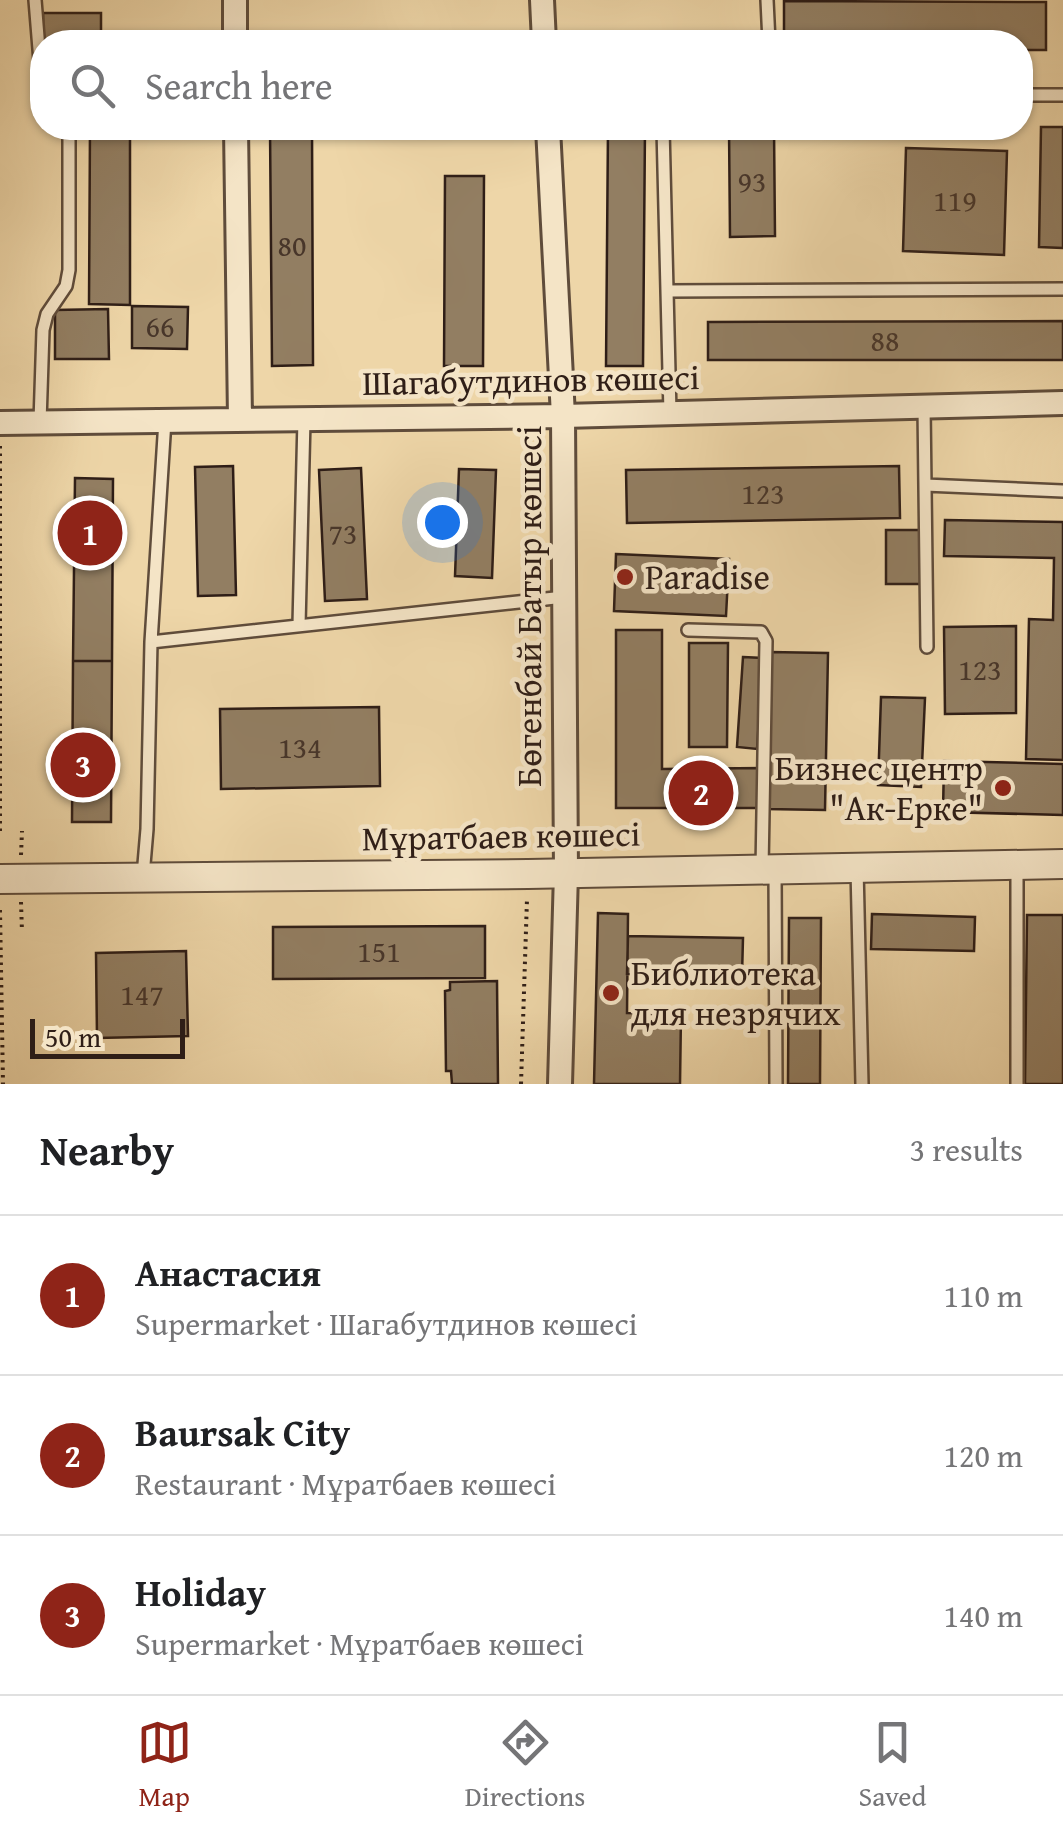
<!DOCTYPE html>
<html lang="en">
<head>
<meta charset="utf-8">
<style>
	:root { --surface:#fff; --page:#f2f2f2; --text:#202124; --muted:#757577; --line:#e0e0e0; --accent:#8f2418 }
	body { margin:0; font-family:"Gentium Book Plus",serif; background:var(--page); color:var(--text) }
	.scale { position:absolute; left:30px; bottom:25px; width:155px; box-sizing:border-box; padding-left:10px; border:5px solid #2f1e17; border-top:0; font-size:28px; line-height:35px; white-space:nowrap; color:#2f1e17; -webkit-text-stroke:8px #f4e4c6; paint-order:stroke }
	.you { position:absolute; left:442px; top:522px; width:35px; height:35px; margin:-25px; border:8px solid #fff; border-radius:50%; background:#1a73e8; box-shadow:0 0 0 15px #1a73e833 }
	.badge { display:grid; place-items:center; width:65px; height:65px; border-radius:50%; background:var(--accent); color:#fff; font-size:32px; font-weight:700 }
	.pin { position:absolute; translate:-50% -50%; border:5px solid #fff; box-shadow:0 2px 10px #0006 }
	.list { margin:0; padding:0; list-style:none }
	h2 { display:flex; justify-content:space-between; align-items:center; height:130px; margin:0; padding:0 40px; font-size:42px }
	h2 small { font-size:32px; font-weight:400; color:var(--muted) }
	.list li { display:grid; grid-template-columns:65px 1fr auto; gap:30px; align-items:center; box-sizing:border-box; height:160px; padding:0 40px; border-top:2px solid var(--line) }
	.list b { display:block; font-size:38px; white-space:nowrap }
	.list p { margin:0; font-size:32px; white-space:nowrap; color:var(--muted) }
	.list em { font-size:32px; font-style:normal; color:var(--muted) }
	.icon { flex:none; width:55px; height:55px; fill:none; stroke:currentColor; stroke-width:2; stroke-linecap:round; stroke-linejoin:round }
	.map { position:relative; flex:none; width:1063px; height:1084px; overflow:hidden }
	.search { position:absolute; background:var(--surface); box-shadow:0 2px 8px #0004; left:30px; right:30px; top:30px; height:110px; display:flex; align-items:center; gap:25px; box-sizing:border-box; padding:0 35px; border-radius:40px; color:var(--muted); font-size:38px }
	.sheet { height:610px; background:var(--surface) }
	nav { display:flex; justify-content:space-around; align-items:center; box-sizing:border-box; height:140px; border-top:2px solid var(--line); background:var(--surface); font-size:28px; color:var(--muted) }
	nav a { display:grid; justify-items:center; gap:5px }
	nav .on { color:var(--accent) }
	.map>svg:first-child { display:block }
	.building { fill:#927e62; stroke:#2f1e17; stroke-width:2.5 }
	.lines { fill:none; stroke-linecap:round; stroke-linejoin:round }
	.service-casing { stroke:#5f4c3b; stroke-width:16 }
	.minor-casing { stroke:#5f4c3b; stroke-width:28 }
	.tertiary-casing { stroke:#5f4c3b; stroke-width:32 }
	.path { stroke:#2f1e17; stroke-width:4; stroke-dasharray:2.5 5; stroke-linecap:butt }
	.service { stroke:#f4e4c6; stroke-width:11 }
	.minor { stroke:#f4e4c6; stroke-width:22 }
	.tertiary { stroke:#f4e4c6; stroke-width:28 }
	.poi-dot { fill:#8f2418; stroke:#f4e4c6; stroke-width:4 }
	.labels { text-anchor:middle; stroke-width:9; stroke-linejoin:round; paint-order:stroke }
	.number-label { font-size:30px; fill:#48362a }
	.street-label { font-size:35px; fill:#2f1e17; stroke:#f4e4c6 }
	.poi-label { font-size:35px; fill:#2f1e17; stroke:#f4e4c6; text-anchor:start }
</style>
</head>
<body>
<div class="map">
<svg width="1063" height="1084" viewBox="0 0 1063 1084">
	<rect width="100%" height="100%" fill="#eed6a8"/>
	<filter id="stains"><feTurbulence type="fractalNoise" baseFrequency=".002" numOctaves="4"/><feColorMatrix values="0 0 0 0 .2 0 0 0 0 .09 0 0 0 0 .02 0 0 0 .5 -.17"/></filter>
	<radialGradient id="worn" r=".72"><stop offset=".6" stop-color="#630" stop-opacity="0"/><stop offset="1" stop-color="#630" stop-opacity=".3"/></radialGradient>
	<path class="building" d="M784,1L1046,2V50H1020V42H784Z
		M43,13H101V42H43Z
		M734,40V42H600V41Z
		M1041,127H1063V248L1039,247Z
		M90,128H130V305L89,304Z
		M270,128H312L313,365L272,366Z
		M608,128H645L643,366H606Z
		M729,128H774L775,236L730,237Z
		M906,148L1007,151L1004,255L903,251Z
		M445,176H484L483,366H444Z
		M132,306L188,307L187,349L132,348Z
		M108,309L109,359H55V310Z
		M1063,321V360H708V322Z
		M233,466L236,595L198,596L195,467Z
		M899,466L900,518L627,523L626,470Z
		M361,468L367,599L325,601L319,470Z
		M459,469L496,470L492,578L455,576Z
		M75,478L113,479L112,661H73Z
		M945,520L1063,522V760L1026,759L1029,619L1053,620L1054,558L944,556Z
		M886,530H923L922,584H886Z
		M616,554L729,559L726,616L614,611Z
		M1016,626V713L945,714L944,627Z
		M616,630H662V769L762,768V808H616Z
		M689,643H728L727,747H689Z
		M769,652L828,653L825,810L766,809Z
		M743,657L763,658L757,749L737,747Z
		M73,661H112L111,822H72Z
		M881,697L925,698L921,787L878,785Z
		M379,707L380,786L221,789L220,709Z
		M944,761L1063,764V815L943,812Z
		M598,913L628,914L627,1013L681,1014L680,1084H594Z
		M872,914L975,917L974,951L871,949Z
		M1027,915H1063V1084H1025Z
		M789,918H821L820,1084H788Z
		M485,926V978L273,979V927Z
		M628,936L743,938L742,976L627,974Z
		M186,951L188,1036L97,1038L96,953Z
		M497,981L498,1084H452L451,1071H446L445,991L450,990V982Z"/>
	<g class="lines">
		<defs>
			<path id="service" d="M35,0L42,86
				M767,0L769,42
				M1020,95H1063
				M663,128L670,413
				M667,291L1063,289
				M924,407L927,647
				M40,422L43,330L47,314L66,286L69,270V128
				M925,485L1063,491
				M299,625L304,419
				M688,630L761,632L766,641L762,869
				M151,642L564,597
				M857,868L862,1084
				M775,870L776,1084
				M143,876L147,829L151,642L165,420
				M1017,1084V865"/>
			<path id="minor" d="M235,0V42
				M542,0L544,42
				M236,128L240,419
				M548,128L563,416L566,873L560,1084
				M0,423L563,416L1063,403"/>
			<path id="tertiary" d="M0,879L528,874L1063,864"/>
		</defs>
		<use href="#service" class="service-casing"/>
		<use href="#minor" class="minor-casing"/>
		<use href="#tertiary" class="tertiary-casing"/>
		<path class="path" d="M0,831V446
			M21,855L22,831
			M21,902L22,932
			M0,910L3,1084
			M521,1084L527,899"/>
		<use href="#service" class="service"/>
		<use href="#minor" class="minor"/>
		<use href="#tertiary" class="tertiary"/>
	</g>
	<g class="poi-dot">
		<circle cx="625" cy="577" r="10"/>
		<circle cx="1003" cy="788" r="10"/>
		<circle cx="611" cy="993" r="10"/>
	</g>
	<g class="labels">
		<g class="number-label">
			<text x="752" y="192">93</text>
			<text x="955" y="211">119</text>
			<text x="292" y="256">80</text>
			<text x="160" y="337">66</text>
			<text x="885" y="351">88</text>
			<text x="763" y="504">123</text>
			<text x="343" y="544">73</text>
			<text x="980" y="680">123</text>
			<text x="300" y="758">134</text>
			<text x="379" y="962">151</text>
			<text x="142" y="1005">147</text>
		</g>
		<g class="street-label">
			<text transform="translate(531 380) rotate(-1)" y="12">Шагабутдинов көшесі</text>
			<text transform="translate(529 606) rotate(-90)" y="12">Бөгенбай Батыр көшесі</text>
			<text transform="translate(501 836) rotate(-1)" y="12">Мұратбаев көшесі</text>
		</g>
		<g class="poi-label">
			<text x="645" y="589">Paradise</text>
			<text x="983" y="780" text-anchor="end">Бизнес центр<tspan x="983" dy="40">"Ак-Ерке"</tspan></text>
			<text x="631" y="985">Библиотека<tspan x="631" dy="40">для незрячих</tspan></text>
		</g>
	</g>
	<rect width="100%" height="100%" filter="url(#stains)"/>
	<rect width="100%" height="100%" fill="url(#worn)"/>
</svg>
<div class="scale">50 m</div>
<div class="you"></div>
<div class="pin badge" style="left:90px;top:533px">1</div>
<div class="pin badge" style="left:701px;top:793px">2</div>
<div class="pin badge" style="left:83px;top:765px">3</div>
<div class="search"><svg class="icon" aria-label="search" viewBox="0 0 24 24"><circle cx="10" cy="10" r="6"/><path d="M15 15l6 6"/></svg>Search here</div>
</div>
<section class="sheet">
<h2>Nearby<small>3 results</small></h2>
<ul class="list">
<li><span class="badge">1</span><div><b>Анастасия</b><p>Supermarket · Шагабутдинов көшесі</p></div><em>110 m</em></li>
<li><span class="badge">2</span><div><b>Baursak City</b><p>Restaurant · Мұратбаев көшесі</p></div><em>120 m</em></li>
<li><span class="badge">3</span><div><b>Hоliday</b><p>Supermarket · Мұратбаев көшесі</p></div><em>140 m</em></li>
</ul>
</section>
<nav>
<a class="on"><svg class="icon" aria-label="map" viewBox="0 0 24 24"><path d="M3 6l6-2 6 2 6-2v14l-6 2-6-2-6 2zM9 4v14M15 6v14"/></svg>Map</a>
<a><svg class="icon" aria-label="directions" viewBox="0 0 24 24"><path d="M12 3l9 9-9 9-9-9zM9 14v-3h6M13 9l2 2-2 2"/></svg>Directions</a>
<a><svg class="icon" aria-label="saved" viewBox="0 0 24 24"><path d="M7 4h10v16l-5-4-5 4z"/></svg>Saved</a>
</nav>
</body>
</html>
